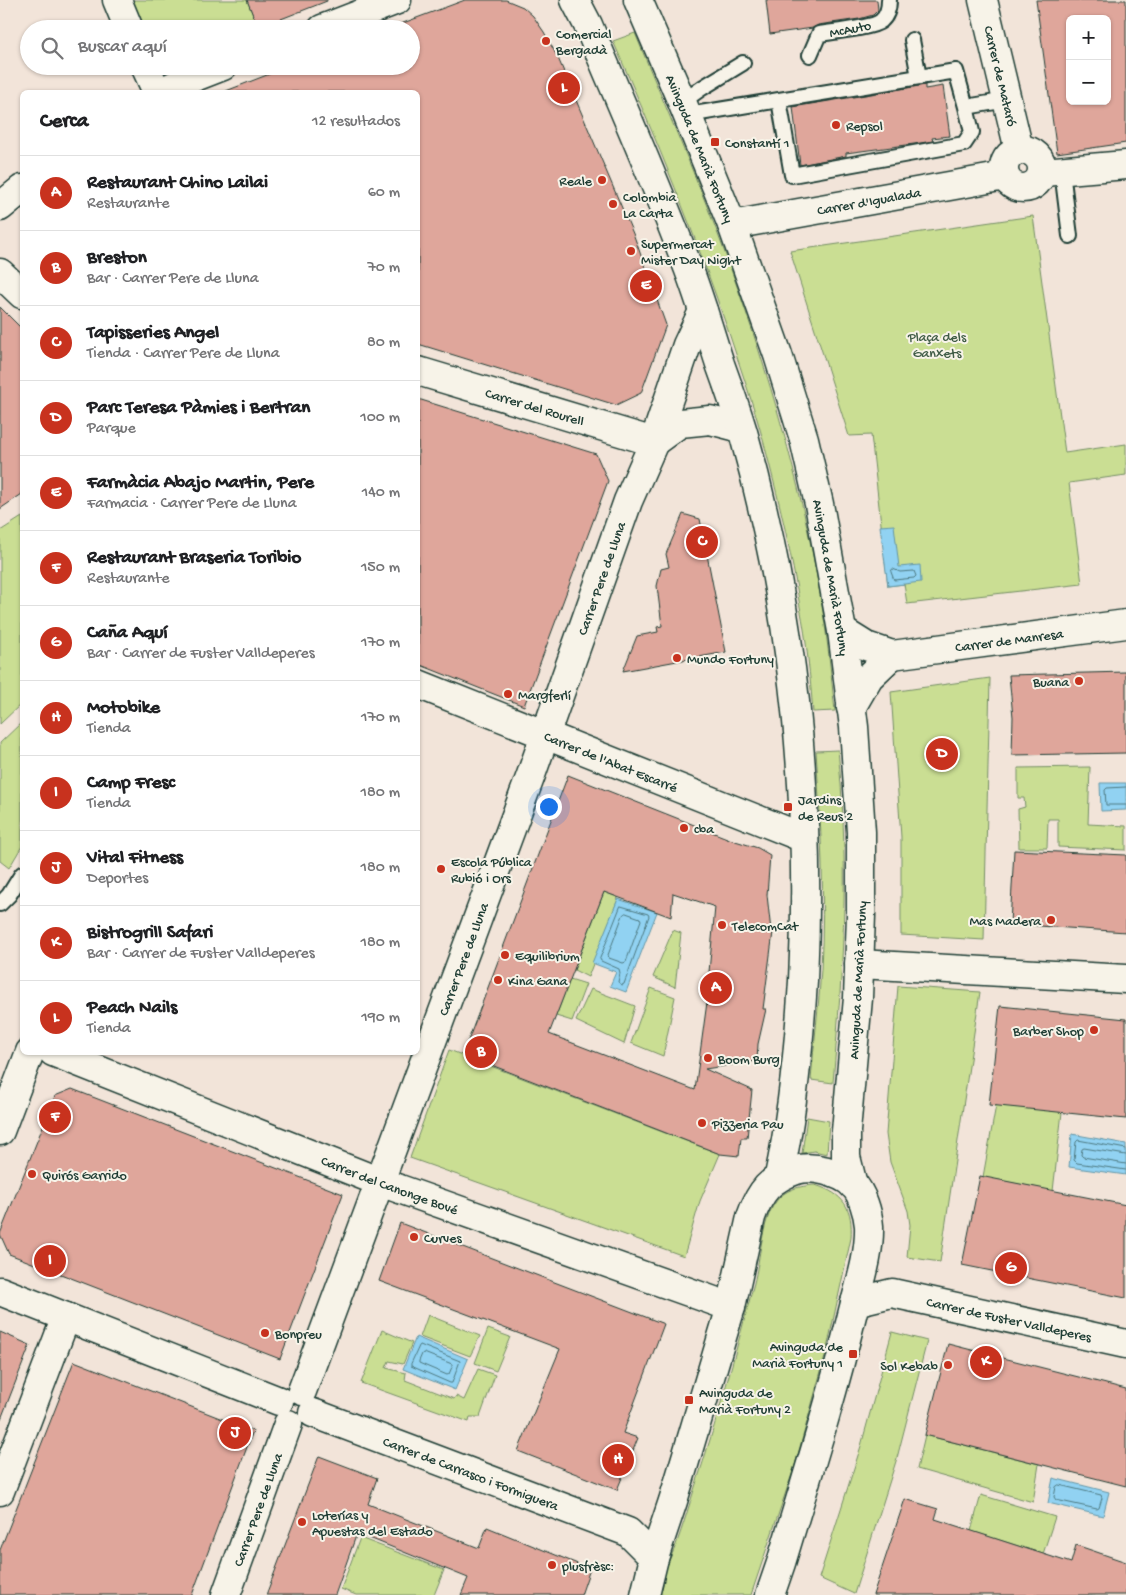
<!DOCTYPE html>
<html lang="es">
<head>
<meta charset="utf-8">
<style>
	:root { --surface:#fff; --page:#f2f2f2; --text:#202124; --muted:#757577; --line:#e0e0e0; --accent:#c8321e }
	body { margin:0; font-family:"Gochi Hand",sans-serif; background:var(--page); color:var(--text) }
	.controls { position:absolute; right:15px; top:15px; display:grid; overflow:hidden; border-radius:8px; box-shadow:0 1px 4px #0004 }
	.controls button { width:45px; height:45px; display:grid; place-items:center; padding:0; border:0; border-bottom:1px solid var(--line); background:var(--surface); color:var(--text); font:25px sans-serif }
	.you { position:absolute; left:548px; top:806px; width:18px; height:18px; margin:-12px; border:4px solid #fff; border-radius:50%; background:#1a73e8; box-shadow:0 0 0 8px #1a73e833 }
	.badge { display:grid; place-items:center; width:32px; height:32px; border-radius:50%; background:var(--accent); color:#fff; font-size:16px; font-weight:700 }
	.pin { position:absolute; translate:-50% -50%; border:2px solid #fff; box-shadow:0 1px 5px #0006 }
	.list { margin:0; padding:0; list-style:none }
	h2 { display:flex; justify-content:space-between; align-items:center; height:65px; margin:0; padding:0 20px; font-size:21px }
	h2 small { font-size:16px; font-weight:400; color:var(--muted) }
	.list li { display:grid; grid-template-columns:32px 1fr auto; gap:15px; align-items:center; box-sizing:border-box; height:75px; padding:0 20px; border-top:1px solid var(--line) }
	.list b { display:block; font-size:19px; white-space:nowrap }
	.list p { margin:0; font-size:16px; white-space:nowrap; color:var(--muted) }
	.list em { font-size:16px; font-style:normal; color:var(--muted) }
	.icon { flex:none; width:28px; height:28px; fill:none; stroke:currentColor; stroke-width:2; stroke-linecap:round; stroke-linejoin:round }
	.map { position:relative; flex:none; width:1126px; height:1595px; overflow:hidden }
	.search { position:absolute; background:var(--surface); box-shadow:0 1px 4px #0004; left:20px; top:20px; width:400px; height:55px; display:flex; align-items:center; gap:12px; box-sizing:border-box; padding:0 18px; border-radius:28px; color:var(--muted); font-size:19px }
	.panel { position:absolute; background:var(--surface); box-shadow:0 1px 4px #0004; left:20px; top:90px; width:400px; height:965px; border-radius:8px }
	.map>svg:first-child { display:block }
	.green { fill:#cade93; stroke:#748e64 }
	.water { fill:#91d2f2; stroke:#6396a6 }
	.lines { fill:none; stroke-linecap:round; stroke-linejoin:round }
	.shore { stroke:#4d7980; stroke-width:1 }
	.building { fill:#dfa69b; stroke:#1f3d34; fill-rule:evenodd }
	.lane-casing { stroke:#1f3d34; stroke-width:18 }
	.street-casing { stroke:#1f3d34; stroke-width:31 }
	.primary-casing { stroke:#1f3d34; stroke-width:31 }
	.lane { stroke:#f7f3e8; stroke-width:14 }
	.street { stroke:#f7f3e8; stroke-width:28 }
	.primary { stroke:#f7f3e8; stroke-width:28 }
	.poi-dot { fill:#c8321e; stroke:#f7f3e8; stroke-width:2 }
	.labels { text-anchor:middle; stroke-width:4; stroke-linejoin:round; paint-order:stroke }
	.street-label { font-size:14px; fill:#1f3d34; stroke:#f7f3e8 }
	.poi-label { font-size:14px; fill:#1f3d34; stroke:#f7f3e8; text-anchor:start }
	.park-label { font-size:14px; fill:#415d47; stroke:#f7f3e8 }
</style>
</head>
<body>
<div class="map">
<svg width="1126" height="1595" viewBox="0 0 1126 1595">
	<rect width="100%" height="100%" fill="#f2e4d9"/>
	<filter id="ink" filterUnits="userSpaceOnUse"><feTurbulence type="fractalNoise" baseFrequency=".02" numOctaves="2"/><feDisplacementMap in="SourceGraphic" scale="10" xChannelSelector="R" yChannelSelector="G"/><feConvolveMatrix kernelMatrix="1 2 1 2 8 2 1 2 1" color-interpolation-filters="sRGB"/></filter>
	<g filter="url(#ink)">
		<path class="green" d="M117,0H247L258,28L129,29Z
			M635,33C670,119 709,204 739,292C775,394 805,500 822,606C828,641 831,676 835,711L813,712C810,677 807,641 800,607C792,556 780,505 767,455C757,415 743,376 730,336C696,236 656,138 613,41Z
			M1033,216L1065,453L1126,444V475L1069,483L1082,584L907,604L904,584L888,586L871,435L849,436L790,251Z
			M22,517V703L0,724V531Z
			M990,678L984,940L901,935V837L891,692Z
			M22,722V846L9,868L0,861V743Z
			M838,750C843,800 845,852 844,903C843,963 838,1023 833,1083L811,1080C814,1043 819,1006 821,969C825,897 821,823 816,751Z
			M1090,767L1088,824L1126,826V850L1058,847V819H1048L1047,848H1019L1018,809L1025,807L1024,798H1018V768Z
			M604,892L617,897L618,899L588,977L574,970Z
			M673,930L681,933L675,987L653,977Z
			M570,979L586,984L572,1021L556,1016Z
			M898,986L980,992L940,1262L907,1257L910,1225L908,1211L890,1162L886,1134Z
			M651,988L675,997L663,1056L631,1043Z
			M591,989L635,1006L624,1044L576,1021Z
			M449,1050L720,1154L700,1201L684,1256L410,1158Z
			M996,1105L1062,1112L1053,1191L983,1177Z
			M807,1117L829,1121L827,1154L814,1151L802,1153Z
			M815,1185C844,1194 853,1208 851,1238L826,1353L795,1465L751,1595H660C659,1578 670,1560 676,1545C683,1526 689,1506 695,1487C717,1420 736,1352 754,1283C760,1260 762,1221 775,1203C784,1189 800,1186 815,1185Z
			M428,1315L480,1336L470,1356L420,1337Z
			M488,1329L510,1337L496,1371L475,1363Z
			M382,1330L412,1343L403,1364L389,1361L386,1368L406,1373L405,1380L454,1399L456,1396L464,1400L478,1369L495,1375L480,1417H470L469,1422L361,1383Z
			M892,1332L927,1341L897,1458L854,1594L819,1578L861,1446Z
			M925,1435L1039,1464L1033,1502L917,1469Z
			M981,1495L1055,1517L1043,1554L971,1531Z
			M360,1538L444,1570L434,1595H356L341,1589Z"/>
		<path class="water" d="M894,525L899,567L920,565L921,582L888,586L880,526Z
			M1100,783H1126V810L1101,811Z
			M618,899L657,912L626,992L610,986L616,972L592,963Z
			M1072,1134L1126,1144V1175L1069,1167Z
			M416,1337L468,1359L455,1390L403,1369Z
			M1053,1478L1109,1492L1103,1516L1048,1503Z"/>
		<g class="lines">
			<path class="shore" d="M893,569L900,572L914,571L916,576L914,578L894,580L891,572Z
				M1126,787L1107,788L1105,790L1106,805H1126
				M621,906L648,914L649,916L624,984L622,985L618,982L620,973L619,969L601,961L600,959Z
				M626,913L640,918L641,920L626,962L623,963L609,958L608,955L623,915Z
				M1126,1149L1078,1140L1076,1142L1074,1160L1077,1163L1126,1170
				M1126,1155L1084,1148L1082,1149L1081,1155L1083,1157L1126,1164
				M420,1345L460,1361L452,1383H450L411,1366V1364Z
				M424,1353L452,1364V1367L449,1374L447,1375L419,1363V1361L422,1354Z
				M1059,1485L1101,1495L1102,1498L1099,1508L1097,1509L1056,1500L1054,1497L1056,1487Z"/>
		</g>
		<path class="building" d="M247,0H327V1L258,28Z
			M465,0H506L523,7L533,16L544,32L558,58L634,236L666,325L641,393L616,405L418,344V92H226V91L290,66H411V29H387Z
			M766,0H877L878,10L873,15L859,19L818,25L813,28L770,34Z
			M1036,0H1126V143L1057,153ZM1070,19H1107V101H1070Z
			M925,85V89L943,86L950,136L932,138L933,141L914,144L846,153V156L800,165L793,107Z
			M0,307L22,329V494L0,509Z
			M418,399L596,454L608,481L524,706L418,664Z
			M683,514L700,519L726,652L623,671L637,636L658,632L657,627L662,626L657,586L661,569L669,567L666,554Z
			M1126,672V753L1012,755L1013,717L1009,675Z
			M568,775L732,840L758,848L770,855L767,895L771,931L773,932L763,1009H766L758,1044L757,1061L705,1069L752,1090L747,1138H741L739,1156L720,1154L463,1054ZM604,892L671,917L673,893L715,907L709,972L711,973L695,1090L549,1034Z
			M1014,850L1126,855V932L1010,924Z
			M1000,1006L1126,1019V1119L989,1105Z
			M72,1089L343,1194L280,1359L9,1254L0,1234L55,1096Z
			M980,1176L1126,1205V1298L962,1265Z
			M400,1223L664,1324L623,1433L638,1438L617,1490L518,1451L560,1349L379,1281Z
			M0,1332L30,1345L1,1419L0,1418Z
			M948,1344L1126,1389V1486L925,1435Z
			M74,1361L253,1431L192,1595H0V1550Z
			M319,1456L377,1478L368,1504L479,1548L487,1527L590,1569L581,1595H461L468,1578L357,1533L335,1595H266Z
			M905,1499L938,1509L935,1519L1071,1563L1076,1545L1126,1562V1595H873Z"/>
		<g class="lines">
			<defs>
				<path id="lane" d="M912,40L919,77
					M810,55L819,34C831,32 873,28 881,21C887,16 889,7 889,0
					M779,100L956,71L966,107
					M682,102L702,88L743,63
					M688,115L779,100L792,175L964,144L972,132L966,107L1007,100
					M1062,171L1070,236
					M0,904L9,895L22,874"/>
				<g id="street">
					<path d="M117,0L129,29"/>
					<path id="s1" d="M983,0L1019,150"/>
					<path d="M322,29L397,0"/>
					<path d="M145,66L157,92"/>
					<path d="M161,92L182,82L223,66"/>
					<circle cx="1023" cy="169" r="19"/>
					<path d="M1043,172L1126,165"/>
					<path d="M0,207L22,189"/>
					<path id="s2" d="M732,225L1005,176"/>
					<path d="M0,273L22,294"/>
					<path id="s3" d="M418,371L654,442"/>
					<path d="M654,442L680,423L710,420L741,428"/>
					<path id="s4" d="M842,631L866,646L892,655L1126,624"/>
					<path id="s5" d="M418,684L804,838"/>
					<path d="M851,708L869,677L892,655"/>
					<path d="M859,964L1126,979"/>
					<path id="s6" d="M53,1052L380,1182L731,1307"/>
					<path d="M0,1131L30,1052"/>
					<path d="M0,1291L279,1401"/>
					<path id="s7" d="M855,1302L892,1293L1126,1344"/>
					<path id="s8" d="M302,1391L531,775L628,501L654,442L687,345L703,311"/>
					<path id="s9" d="M313,1413L628,1532L654,1558"/>
					<path d="M0,1491L66,1317"/>
					<path id="s10" d="M226,1595L288,1424"/>
				</g>
				<g id="primary">
					<path d="M575,0L588,25C621,104 656,182 686,262C699,295 709,330 720,364C728,386 736,409 743,432C793,610 812,796 803,981C799,1047 793,1112 779,1176"/>
					<path id="s11" d="M638,0L682,102L732,225L778,355L804,439L819,504L842,631L854,727L861,832V915L858,998L846,1131V1157L853,1185"/>
					<path d="M645,1595L654,1558L673,1501L731,1307L751,1217C760,1191 770,1179 796,1170C813,1165 839,1172 853,1184C862,1193 868,1213 869,1226C870,1255 859,1286 852,1315C832,1398 806,1480 781,1563L770,1595"/>
				</g>
			</defs>
			<use href="#lane" class="lane-casing"/>
			<use href="#street" class="street-casing"/>
			<use href="#primary" class="primary-casing"/>
			<use href="#lane" class="lane"/>
			<use href="#street" class="street"/>
			<use href="#primary" class="primary"/>
		</g>
	</g>
	<g class="poi-dot">
		<circle cx="546" cy="41" r="5"/>
		<circle cx="836" cy="125" r="5"/>
		<rect x="710" y="137" width="10" height="10" rx="2.5"/>
		<circle cx="602" cy="180" r="5"/>
		<circle cx="613" cy="204" r="5"/>
		<circle cx="631" cy="251" r="5"/>
		<circle cx="677" cy="658" r="5"/>
		<circle cx="1079" cy="681" r="5"/>
		<circle cx="508" cy="694" r="5"/>
		<rect x="783" y="802" width="10" height="10" rx="2.5"/>
		<circle cx="684" cy="828" r="5"/>
		<circle cx="441" cy="869" r="5"/>
		<circle cx="1051" cy="920" r="5"/>
		<circle cx="722" cy="925" r="5"/>
		<circle cx="505" cy="955" r="5"/>
		<circle cx="498" cy="980" r="5"/>
		<circle cx="1094" cy="1030" r="5"/>
		<circle cx="708" cy="1058" r="5"/>
		<circle cx="702" cy="1123" r="5"/>
		<circle cx="32" cy="1174" r="5"/>
		<circle cx="414" cy="1237" r="5"/>
		<circle cx="265" cy="1333" r="5"/>
		<rect x="848" y="1349" width="10" height="10" rx="2.5"/>
		<circle cx="948" cy="1365" r="5"/>
		<rect x="684" y="1395" width="10" height="10" rx="2.5"/>
		<circle cx="302" cy="1522" r="5"/>
		<circle cx="552" cy="1565" r="5"/>
	</g>
	<g class="labels">
		<g class="street-label">
			<text transform="translate(850 28) rotate(-11)" y="5">McAuto</text>
			<text dy="5" stroke="none"><textPath href="#s1" startOffset="78">Carrer de Mataró</textPath></text>
			<text dy="5" stroke="none"><textPath href="#s11" startOffset="161">Avinguda de Marià Fortuny</textPath></text>
			<text dy="5" stroke="none"><textPath href="#s2" startOffset="139">Carrer d'Igualada</textPath></text>
			<text dy="5" stroke="none"><textPath href="#s3" startOffset="122">Carrer del Rourell</textPath></text>
			<text dy="5" stroke="none"><textPath href="#s11" startOffset="611">Avinguda de Marià Fortuny</textPath></text>
			<text dy="5" stroke="none"><textPath href="#s8" startOffset="866">Carrer Pere de Lluna</textPath></text>
			<text dy="5" stroke="none"><textPath href="#s4" startOffset="174">Carrer de Manresa</textPath></text>
			<text dy="5" stroke="none"><textPath href="#s5" startOffset="208">Carrer de l'Abat Escarré</textPath></text>
			<text dy="5" stroke="none"><textPath href="#s8" startOffset="461">Carrer Pere de Lluna</textPath></text>
			<text transform="translate(857 980) rotate(-87)" y="5">Avinguda de Marià Fortuny</text>
			<text dy="5" stroke="none"><textPath href="#s6" startOffset="362">Carrer del Canonge Bové</textPath></text>
			<text dy="5" stroke="none"><textPath href="#s7" startOffset="158">Carrer de Fuster Valldeperes</textPath></text>
			<text dy="5" stroke="none"><textPath href="#s9" startOffset="169">Carrer de Carrasco i Formiguera</textPath></text>
			<text dy="5" stroke="none"><textPath href="#s10" startOffset="91">Carrer Pere de Lluna</textPath></text>
		</g>
		<g class="poi-label">
			<text x="556" y="38">Comercial<tspan x="556" dy="16">Bergadà</tspan></text>
			<text x="846" y="130">Repsol</text>
			<text x="725" y="147">Constantí 1</text>
			<text x="592" y="185" text-anchor="end">Reale</text>
			<text x="623" y="201">Colombia<tspan x="623" dy="16">La Carta</tspan></text>
			<text x="641" y="248">Supermercat<tspan x="641" dy="16">Mister Day Night</tspan></text>
			<text x="687" y="663">Mundo Fortuny</text>
			<text x="1069" y="686" text-anchor="end">Buana</text>
			<text x="518" y="699">Margferlí</text>
			<text x="798" y="804">Jardins<tspan x="798" dy="16">de Reus 2</tspan></text>
			<text x="694" y="833">cba</text>
			<text x="451" y="866">Escola Pública<tspan x="451" dy="16">Rubió i Ors</tspan></text>
			<text x="1041" y="925" text-anchor="end">Mas Madera</text>
			<text x="732" y="930">TelecomCat</text>
			<text x="515" y="960">Equilibrium</text>
			<text x="508" y="985">Kina Gana</text>
			<text x="1084" y="1035" text-anchor="end">Barber Shop</text>
			<text x="718" y="1063">Boom Burg</text>
			<text x="712" y="1128">Pizzeria Pau</text>
			<text x="42" y="1179">Quirós Garrido</text>
			<text x="424" y="1242">Curves</text>
			<text x="275" y="1338">Bonpreu</text>
			<text x="843" y="1351" text-anchor="end">Avinguda de<tspan x="843" dy="16">Marià Fortuny 1</tspan></text>
			<text x="938" y="1370" text-anchor="end">Sol Kebab</text>
			<text x="699" y="1397">Avinguda de<tspan x="699" dy="16">Marià Fortuny 2</tspan></text>
			<text x="312" y="1519">Loterías y<tspan x="312" dy="16">Apuestas del Estado</tspan></text>
			<text x="562" y="1570">plusfrèsc:</text>
		</g>
		<g class="park-label">
			<text x="937" y="341">Plaça dels<tspan x="937" dy="16">Ganxets</tspan></text>
		</g>
	</g>
</svg>
<div class="controls">
<button>+</button>
<button>−</button>
</div>
<div class="you"></div>
<div class="pin badge" style="left:716px;top:988px">A</div>
<div class="pin badge" style="left:481px;top:1052px">B</div>
<div class="pin badge" style="left:702px;top:542px">C</div>
<div class="pin badge" style="left:942px;top:754px">D</div>
<div class="pin badge" style="left:646px;top:286px">E</div>
<div class="pin badge" style="left:55px;top:1117px">F</div>
<div class="pin badge" style="left:1011px;top:1268px">G</div>
<div class="pin badge" style="left:618px;top:1460px">H</div>
<div class="pin badge" style="left:50px;top:1261px">I</div>
<div class="pin badge" style="left:235px;top:1433px">J</div>
<div class="pin badge" style="left:986px;top:1362px">K</div>
<div class="pin badge" style="left:564px;top:88px">L</div>
<div class="search"><svg class="icon" aria-label="search" viewBox="0 0 24 24"><circle cx="10" cy="10" r="6"/><path d="M15 15l6 6"/></svg>Buscar aquí</div>
<section class="panel">
<h2>Cerca<small>12 resultados</small></h2>
<ul class="list">
<li><span class="badge">A</span><div><b>Restaurant Chino Lailai</b><p>Restaurante</p></div><em>60 m</em></li>
<li><span class="badge">B</span><div><b>Breston</b><p>Bar · Carrer Pere de Lluna</p></div><em>70 m</em></li>
<li><span class="badge">C</span><div><b>Tapisseries Angel</b><p>Tienda · Carrer Pere de Lluna</p></div><em>80 m</em></li>
<li><span class="badge">D</span><div><b>Parc Teresa Pàmies i Bertran</b><p>Parque</p></div><em>100 m</em></li>
<li><span class="badge">E</span><div><b>Farmàcia Abajo Martin, Pere</b><p>Farmacia · Carrer Pere de Lluna</p></div><em>140 m</em></li>
<li><span class="badge">F</span><div><b>Restaurant Braseria Toribio</b><p>Restaurante</p></div><em>150 m</em></li>
<li><span class="badge">G</span><div><b>Caña Aquí</b><p>Bar · Carrer de Fuster Valldeperes</p></div><em>170 m</em></li>
<li><span class="badge">H</span><div><b>Motobike</b><p>Tienda</p></div><em>170 m</em></li>
<li><span class="badge">I</span><div><b>Camp Fresc</b><p>Tienda</p></div><em>180 m</em></li>
<li><span class="badge">J</span><div><b>Vital Fitness</b><p>Deportes</p></div><em>180 m</em></li>
<li><span class="badge">K</span><div><b>Bistrogrill Safari</b><p>Bar · Carrer de Fuster Valldeperes</p></div><em>180 m</em></li>
<li><span class="badge">L</span><div><b>Peach Nails</b><p>Tienda</p></div><em>190 m</em></li>
</ul>
</section>
</div>
</body>
</html>
